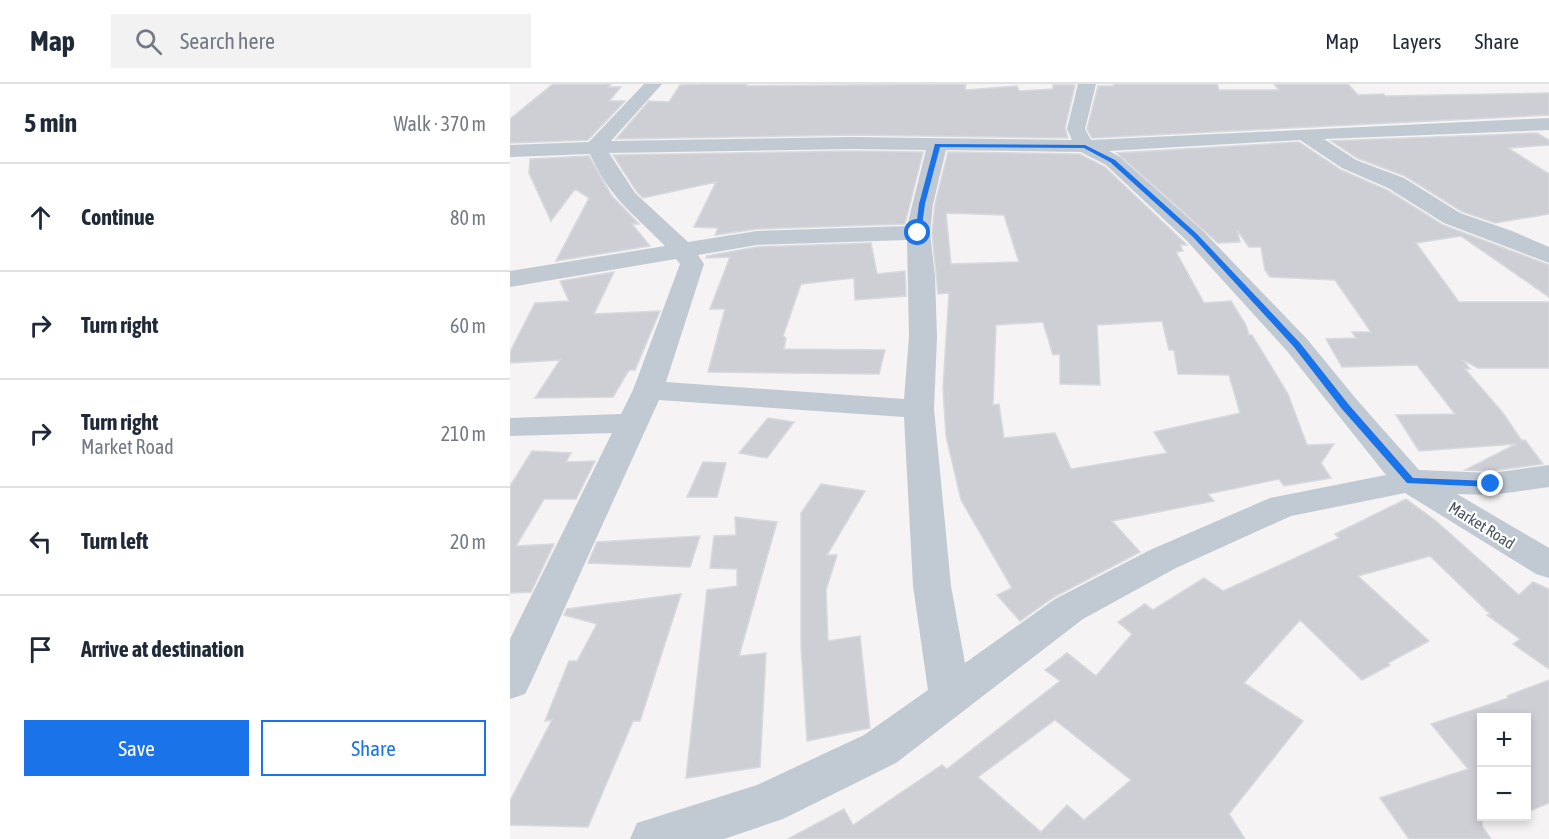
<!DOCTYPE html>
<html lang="en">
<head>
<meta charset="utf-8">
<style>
	:root { --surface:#fff; --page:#f2f2f3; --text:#1f2937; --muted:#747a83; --line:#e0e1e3; --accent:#1a73e8 }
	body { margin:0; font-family:"Asap Condensed",sans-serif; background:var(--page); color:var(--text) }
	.controls { position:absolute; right:18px; bottom:18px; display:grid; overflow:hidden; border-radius:0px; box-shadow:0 3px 9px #0003 }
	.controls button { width:54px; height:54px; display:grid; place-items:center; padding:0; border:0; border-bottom:2px solid var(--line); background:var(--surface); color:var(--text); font:30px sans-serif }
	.stop { position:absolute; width:18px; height:18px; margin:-14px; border:4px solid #1a73e8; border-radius:50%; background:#fff }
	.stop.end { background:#1a73e8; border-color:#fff; box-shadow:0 2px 6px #0008 }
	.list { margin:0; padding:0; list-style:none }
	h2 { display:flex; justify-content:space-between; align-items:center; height:78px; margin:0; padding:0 24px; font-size:26px }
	h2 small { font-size:20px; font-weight:400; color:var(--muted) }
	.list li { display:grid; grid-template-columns:39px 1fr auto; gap:18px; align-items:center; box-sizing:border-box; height:108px; padding:0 24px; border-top:2px solid var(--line) }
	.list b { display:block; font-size:22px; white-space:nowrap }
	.list p { margin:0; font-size:20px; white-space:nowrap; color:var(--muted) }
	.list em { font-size:20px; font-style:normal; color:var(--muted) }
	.actions { display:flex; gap:12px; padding:18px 24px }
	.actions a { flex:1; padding:14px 0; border:2px solid var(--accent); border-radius:0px; text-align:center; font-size:21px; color:var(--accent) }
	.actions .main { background:var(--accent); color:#fff }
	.icon { flex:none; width:33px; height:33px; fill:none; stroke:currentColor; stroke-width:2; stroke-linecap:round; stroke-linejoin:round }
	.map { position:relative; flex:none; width:1039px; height:755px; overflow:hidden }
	header { display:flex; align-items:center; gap:36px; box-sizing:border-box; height:84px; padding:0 30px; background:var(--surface); border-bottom:2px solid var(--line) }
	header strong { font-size:28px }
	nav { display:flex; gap:33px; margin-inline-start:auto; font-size:21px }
	.search { width:420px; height:54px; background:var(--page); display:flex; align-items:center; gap:15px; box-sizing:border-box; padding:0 21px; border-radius:0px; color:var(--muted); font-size:22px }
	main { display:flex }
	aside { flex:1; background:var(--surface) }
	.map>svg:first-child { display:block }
	.building { fill:#cdcfd5; stroke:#d7d9de; stroke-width:1.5; fill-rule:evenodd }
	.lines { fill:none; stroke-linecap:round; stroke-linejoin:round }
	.minor { fill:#c1cad2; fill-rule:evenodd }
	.route { fill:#1a73e8 }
	.labels { text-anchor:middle; stroke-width:4.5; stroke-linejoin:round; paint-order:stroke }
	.street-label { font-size:16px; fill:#4a5661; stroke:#fff }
</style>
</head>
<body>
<header>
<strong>Map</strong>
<div class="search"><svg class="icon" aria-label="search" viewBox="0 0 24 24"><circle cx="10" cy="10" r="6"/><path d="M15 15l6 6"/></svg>Search here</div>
<nav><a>Map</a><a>Layers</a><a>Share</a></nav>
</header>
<main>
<aside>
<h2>5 min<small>Walk · 370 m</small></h2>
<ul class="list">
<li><svg class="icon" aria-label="ahead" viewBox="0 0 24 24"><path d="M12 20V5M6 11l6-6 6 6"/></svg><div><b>Continue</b></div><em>80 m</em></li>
<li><svg class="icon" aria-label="right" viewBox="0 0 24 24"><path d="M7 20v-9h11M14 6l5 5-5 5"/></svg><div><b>Turn right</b></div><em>60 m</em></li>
<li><svg class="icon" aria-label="right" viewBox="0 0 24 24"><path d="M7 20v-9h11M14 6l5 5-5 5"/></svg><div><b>Turn right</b><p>Market Road</p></div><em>210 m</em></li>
<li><svg class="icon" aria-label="left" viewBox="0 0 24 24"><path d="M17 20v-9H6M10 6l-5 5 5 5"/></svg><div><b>Turn left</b></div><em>20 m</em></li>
<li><svg class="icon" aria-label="arrive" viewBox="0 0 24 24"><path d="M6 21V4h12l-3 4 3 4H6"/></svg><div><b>Arrive at destination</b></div></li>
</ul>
<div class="actions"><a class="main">Save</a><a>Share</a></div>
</aside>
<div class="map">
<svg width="1039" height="755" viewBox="0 0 1039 755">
	<rect width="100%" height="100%" fill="#f5f3f3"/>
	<path class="building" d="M43,0H101L98,3H111L99,17H115L78,56L0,59V35Z
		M192,0H237L236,2L456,0L455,6L507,2L509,7L543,5V1H565L555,44L558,54L342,51L106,55L139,17L159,18L170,1Z
		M604,0H707L709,6H769L764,0H838L848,11L873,10L876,12L1039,9V31L582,54L577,45L588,2H604Z
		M1027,49L1039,56V61L998,64L1039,90V130L985,139L951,127L895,92L847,74L821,57Z
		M789,58L831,86L877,106L933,141L1039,181V213L951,152L906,159L949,218H1039V284H968L953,276L960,285H955L993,329L1012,357L1015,356L1033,380L981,387L955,386L1006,360L909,367L886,331L945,330L907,281L832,283L816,255L846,254L842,248H861L825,196L760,193L755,186L751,163H739L727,146L730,158L708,159L607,69Z
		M342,67L413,68L395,140L247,145L205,151L208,144L184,143L206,98L133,114L127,108L103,71Z
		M438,68L570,70L595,83L677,161H670L673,167L666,168L694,219L721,217L736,241L739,251H742L778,310L797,361L824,360L811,379L821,394L774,402L769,395L698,410L704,417L602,437L630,468L544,513L510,537L487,511L502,504L451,416L436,352L433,303L439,209L428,210L422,149L425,120ZM436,129L494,131L509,178L441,180ZM652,237L659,266H664L668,290L719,291L730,329L644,348L657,369L561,385L545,349L494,354L489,320L483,321L486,241L533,238L543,271L550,270V300L590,301L587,241Z
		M79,72L102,112L129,140H122L140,162L46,177L79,114L65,105L41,137L19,89L20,75Z
		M361,159L367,190L395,187L396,212L345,216L344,194L291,200L273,252L276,254L274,265L375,266L369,290L198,288L215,225H200L220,173L196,174L197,172L247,163Z
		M104,188L84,230L150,227L125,286H119L103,313L25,314L50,276L0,279V268L25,219L59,217L50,197Z
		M258,334L284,338L257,374L229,369Z
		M22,367L61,369L56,378L85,377L66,415H34L6,462L44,460L21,508L0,509V402Z
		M193,378L216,379L207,413H177Z
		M311,400L355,407L317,471H327L316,506L318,557L350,552L360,644L297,657L291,562V429Z
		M896,415L926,437L1009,511L1023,498L1039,505V585L1003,560L1010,555L977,531L980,530L920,472L848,492L919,557L878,579L880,581L852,596L790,536L734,599L793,637L719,730L735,755H278L334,725L343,741L432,681L437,685L550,597L535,586L557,569L586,592L622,550L608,538L635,520L643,526L694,494L713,507L829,454L825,450ZM545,636L621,696L574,736L557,721L531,748L468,693Z
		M225,433L267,438L229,572L256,569L250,683L176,694L197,506L227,502V485L200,484L204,452L226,451Z
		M190,452L180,483L78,479L87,458Z
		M171,510L130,637H123L78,743L0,741V717L42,636L35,637L59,577H67L87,540L54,531L57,525Z
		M1039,596V719L1017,728V633H972V742L981,755H899L870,714L958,685L921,640L998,614L997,612Z"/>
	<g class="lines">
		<path class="minor" d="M134,0H152L101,57L342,53L562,56L557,45L568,0H586L575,45L581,56L1039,34V46L814,55L846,76L894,94L950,129L1002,147L1039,163V179L934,139L878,104L832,84L790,56L599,67L610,73L693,147L797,255L847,316L909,386L981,389L1039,381V403L981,411L947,410L1039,464V494L1026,490L895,409L781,432L666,484L573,535L386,679L273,735L214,755H120L127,739L247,701L354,651L418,606L403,502L394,333L149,316L21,598L15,610L0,615V555L102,349L0,352V334L111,330L123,306L170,180L166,175L0,203V187L155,162C122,128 101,116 80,70L0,73V61L79,58ZM342,65L416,66L397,142L247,147L178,158L125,109L99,69ZM436,66L571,68L596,81L677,157L777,267L876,391L760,414L640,466L545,515L455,579L441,502L424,325L427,253L425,192L420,149L423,120ZM397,156L399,253L394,315L156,298L194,180L188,171L247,161Z"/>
	</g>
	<path class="route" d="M425,60L575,61L605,76L687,150L790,259L839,321L903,394L981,397L986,400L981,403L897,399L832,325L784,263L683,153L600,78L574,64L430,63L415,120L411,149L405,151L409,120Z"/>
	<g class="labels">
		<g class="street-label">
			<text transform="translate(972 441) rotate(32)" y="6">Market Road</text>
		</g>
	</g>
</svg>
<div class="controls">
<button>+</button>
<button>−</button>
</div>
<div class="stop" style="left:408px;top:149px"></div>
<div class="stop end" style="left:981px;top:400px"></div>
</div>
</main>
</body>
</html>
